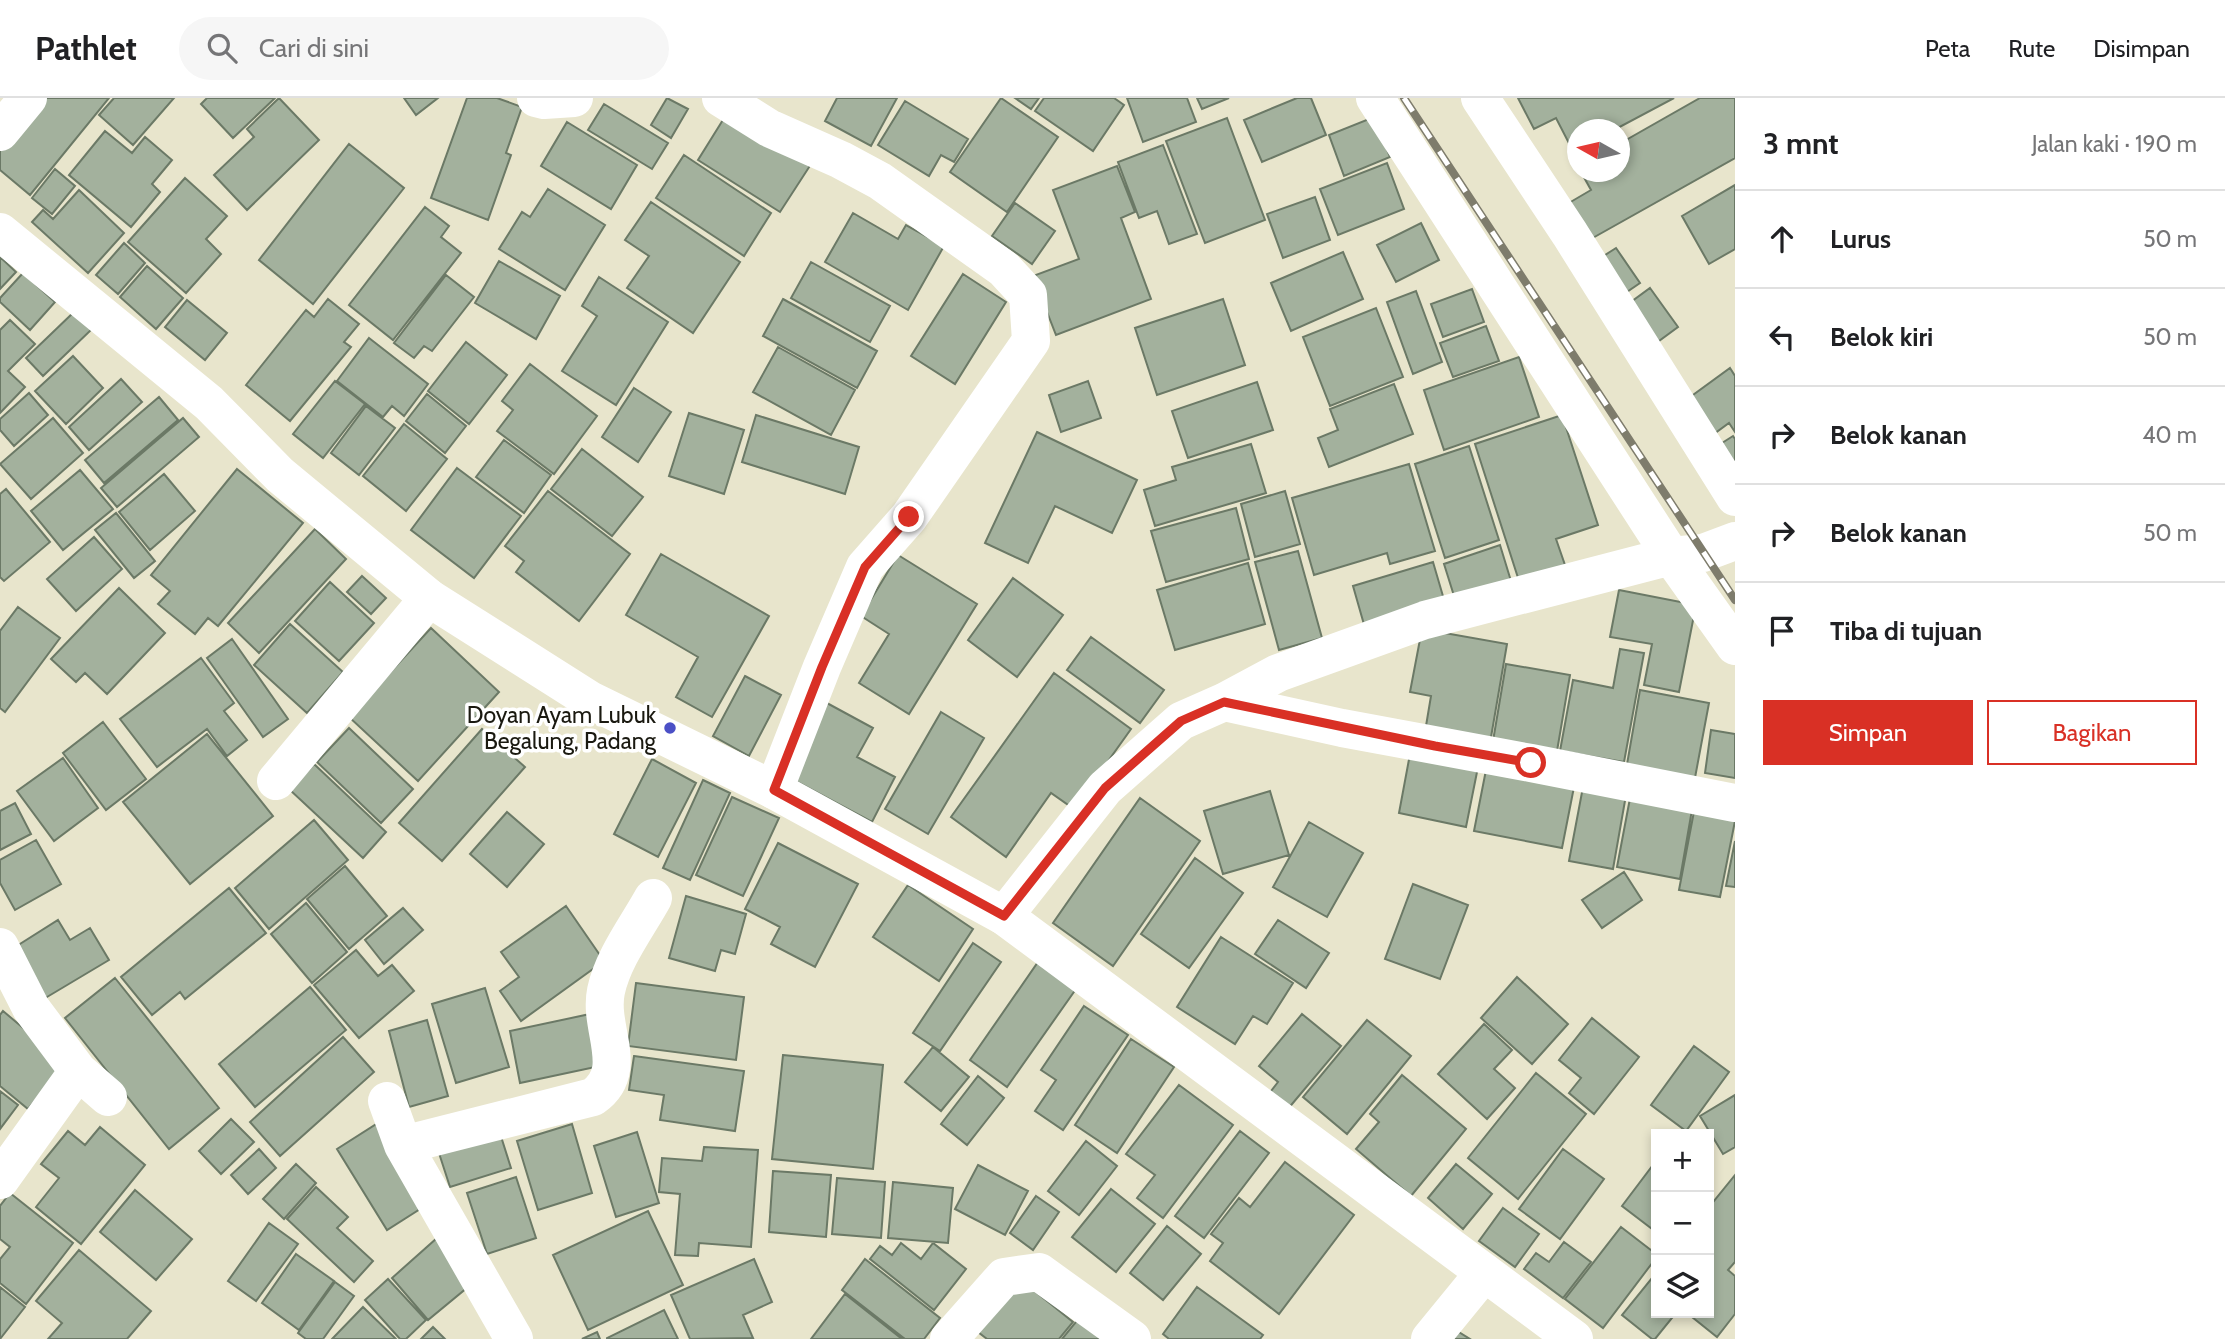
<!DOCTYPE html>
<html lang="id">
<head>
<meta charset="utf-8">
<style>
	:root { --surface:#fff; --page:#f6f6f6; --text:#202124; --muted:#757577; --line:#e0e0e0; --accent:#d93025 }
	body { margin:0; font-family:Cabin,sans-serif; background:var(--page); color:var(--text) }
	.controls { position:absolute; right:21px; bottom:21px; display:grid; overflow:hidden; border-radius:0px; box-shadow:0 4px 10px #0003 }
	.controls button { width:63px; height:63px; display:grid; place-items:center; padding:0; border:0; border-bottom:2px solid var(--line); background:var(--surface); color:var(--text); font:35px sans-serif }
	.compass { position:absolute; left:1567px; top:21px; width:63px; height:63px; border-radius:50%; background:var(--surface); box-shadow:0 4px 10px #0003; rotate:278deg }
	.stop { position:absolute; width:21px; height:21px; margin:-16px; border:5px solid #d93025; border-radius:50%; background:#fff }
	.stop.end { background:#d93025; border-color:#fff; box-shadow:0 2px 7px #0008 }
	.list { margin:0; padding:0; list-style:none }
	h2 { display:flex; justify-content:space-between; align-items:center; height:91px; margin:0; padding:0 28px; font-size:30px }
	h2 small { font-size:23px; font-weight:400; color:var(--muted) }
	.list li { display:grid; grid-template-columns:46px 1fr auto; gap:21px; align-items:center; box-sizing:border-box; height:98px; padding:0 28px; border-top:2px solid var(--line) }
	.list b { display:block; font-size:26px; white-space:nowrap }
	.list em { font-size:23px; font-style:normal; color:var(--muted) }
	.actions { display:flex; gap:14px; padding:21px 28px }
	.actions a { flex:1; padding:16px 0; border:2px solid var(--accent); border-radius:0px; text-align:center; font-size:24px; color:var(--accent) }
	.actions .main { background:var(--accent); color:#fff }
	.icon { flex:none; width:38px; height:38px; fill:none; stroke:currentColor; stroke-width:2; stroke-linecap:round; stroke-linejoin:round }
	.map { position:relative; flex:none; width:1735px; height:1241px; overflow:hidden }
	header { display:flex; align-items:center; gap:42px; box-sizing:border-box; height:98px; padding:0 35px; background:var(--surface); border-bottom:2px solid var(--line) }
	header strong { font-size:33px }
	nav { display:flex; gap:38px; margin-inline-start:auto; font-size:24px }
	.search { width:490px; height:63px; background:var(--page); display:flex; align-items:center; gap:18px; box-sizing:border-box; padding:0 24px; border-radius:38px; color:var(--muted); font-size:26px }
	main { display:flex }
	aside { flex:1; background:var(--surface) }
	.map>svg:first-child { display:block }
	.building { fill:#a3b19d; stroke:#6b7966; stroke-width:2 }
	.lines { fill:none; stroke-linecap:round; stroke-linejoin:round }
	.minor { stroke:#fff; stroke-width:38 }
	.secondary { stroke:#fff; stroke-width:38 }
	.rail-casing { stroke:#7e7c6c; stroke-width:8 }
	.rail { stroke:#fff; stroke-width:5; stroke-dasharray:16; stroke-linecap:butt }
	.route { stroke:#d93025; stroke-width:9 }
	.poi-dot { fill:#4b50c6; stroke:#fff; stroke-width:2.5 }
	.labels { text-anchor:middle; stroke-width:7; stroke-linejoin:round; paint-order:stroke }
	.poi-label { font-size:23px; fill:#1a1910; stroke:#fff; text-anchor:end }
</style>
</head>
<body>
<header>
<strong>Pathlet</strong>
<div class="search"><svg class="icon" aria-label="search" viewBox="0 0 24 24"><circle cx="10" cy="10" r="6"/><path d="M15 15l6 6"/></svg>Cari di sini</div>
<nav><a>Peta</a><a>Rute</a><a>Disimpan</a></nav>
</header>
<main>
<div class="map">
<svg width="1735" height="1241" viewBox="0 0 1735 1241">
	<rect width="100%" height="100%" fill="#e8e5cc"/>
	<path class="building" d="M42,0H109L30,97L0,72V50Z
		M114,0H174L133,47L99,17Z
		M207,0H275L233,40L201,6Z
		M279,0L319,42L247,112L214,77L254,39L247,31Z
		M404,0H438L416,17Z
		M467,0H497L522,9L506,55L511,57L488,122L431,100Z
		M667,0L688,11L671,40L651,27Z
		M837,0H897L871,48L825,23Z
		M1001,0L1058,39L1007,114L950,74Z
		M1015,0H1039L1031,11Z
		M1044,0H1114L1124,7L1093,53L1035,13Z
		M1127,0H1187L1196,24L1143,44Z
		M1197,0H1229L1202,11Z
		M1297,0H1311L1326,37L1262,64L1244,22Z
		M1518,0H1674L1614,32H1577V50L1573,53L1556,20L1534,31Z
		M1700,0H1735V60L1582,146L1562,109L1591,92L1581,74H1619V46Z
		M905,3L968,41L954,64L941,57L929,78L878,47Z
		M604,6L668,45L652,71L588,32Z
		M726,17L815,60L780,114L698,62Z
		M1374,19L1390,59L1344,78L1329,37Z
		M1227,20L1265,122L1205,145L1166,43Z
		M567,24L637,67L611,111L541,68Z
		M105,33L132,55L145,39L172,62L152,86L160,94L131,129L69,77Z
		M349,46L404,90L313,206L259,162Z
		M1163,47L1197,136L1169,146L1157,113L1139,120L1118,64Z
		M684,57L771,115L744,158L656,100Z
		M1387,65L1404,111L1338,137L1320,91Z
		M1117,68L1135,114L1121,120L1151,201L1056,237L1033,178L1079,161L1053,92Z
		M55,71L75,88L52,116L32,100Z
		M185,80L227,118L206,141L221,156L186,195L128,144Z
		M1735,87V151L1709,166L1682,118Z
		M548,91L605,127L565,192L499,151L522,114L530,119Z
		M79,92L124,135L88,175L32,124L43,112L53,121Z
		M1315,99L1330,142L1283,160L1267,116Z
		M651,104L740,164L693,235L627,190L649,158L625,142Z
		M1015,105L1055,133L1032,166L992,138Z
		M425,109L449,128L441,139L461,155L393,242L349,207Z
		M853,115L898,141L906,127L944,148L908,212L825,164Z
		M1421,125L1439,162L1396,184L1377,147Z
		M124,145L145,165L118,196L96,177Z
		M1616,150L1640,185L1615,202L1591,166Z
		M1343,154L1363,201L1291,233L1271,185Z
		M0,159L16,174L0,191Z
		M499,163L560,198L536,241L475,205Z
		M811,164L890,208L870,244L791,200Z
		M147,168L183,200L156,231L120,199Z
		M23,175L55,204L30,232L0,204V200Z
		M963,176L1006,204L955,286L911,258Z
		M446,177L474,199L432,253L424,248L414,260L394,245Z
		M599,179L668,224L616,307L562,273L597,218L582,208Z
		M1650,190L1678,229L1648,251L1620,212Z
		M1472,191L1484,224L1443,239L1431,206Z
		M1416,193L1442,264L1413,276L1387,204Z
		M328,201L359,226L344,244L351,249L290,323L246,287L306,212L314,219Z
		M783,201L877,253L857,290L763,238Z
		M1223,201L1245,267L1157,297L1135,230Z
		M187,202L227,235L205,262L165,229Z
		M1376,210L1403,279L1330,308L1303,239Z
		M75,213L92,231L43,278L26,260Z
		M10,222L35,246L8,273L25,289L0,315V232Z
		M1486,228L1499,263L1453,279L1440,245Z
		M369,240L428,286L404,318L392,308L383,319L337,283Z
		M466,244L507,277L469,326L428,293Z
		M778,249L855,292L831,337L753,294Z
		M73,258L103,290L66,326L35,293Z
		M1519,259L1539,319L1444,352L1424,292Z
		M530,266L597,318L554,376L497,333L513,312L502,303Z
		M1730,270L1735,278V334L1729,325L1707,341L1682,305Z
		M121,281L142,304L89,352L69,329Z
		M335,283L365,306L323,360L293,336Z
		M1088,283L1101,320L1061,334L1049,297Z
		M1257,284L1273,332L1188,360L1172,313Z
		M1394,286L1413,336L1329,369L1318,340L1338,332L1330,311Z
		M634,290L671,314L638,364L602,339Z
		M29,295L48,317L14,348L0,332V321Z
		M427,296L466,328L445,355L406,323Z
		M159,299L178,322L104,385L85,362Z
		M366,308L395,330L359,377L331,355Z
		M689,315L744,332L724,396L669,378Z
		M756,317L859,349L845,396L742,364Z
		M1562,317L1598,427L1556,441L1566,470L1520,486L1475,346Z
		M53,320L83,355L31,401L0,366Z
		M183,320L199,339L117,409L101,390Z
		M404,326L447,361L406,413L363,378Z
		M1037,334L1137,382L1112,435L1055,408L1028,465L985,445Z
		M1733,338L1735,341V389L1711,352Z
		M504,342L551,377L524,415L476,379Z
		M1251,346L1266,395L1155,428L1144,392L1176,382L1172,369Z
		M1469,348L1499,442L1445,460L1415,366Z
		M582,351L643,399L612,438L551,391Z
		M1409,366L1435,453L1390,466L1387,455L1314,477L1292,400Z
		M457,370L521,418L474,480L411,432Z
		M237,371L303,425L218,528L208,520L195,536L158,506L170,493L151,477Z
		M80,372L113,411L63,452L31,413Z
		M164,376L195,413L150,452L119,414Z
		M6,391L50,444L4,483L0,479V396Z
		M548,393L630,456L579,523L516,474L524,463L505,448Z
		M1285,393L1300,446L1255,459L1241,406Z
		M1236,410L1249,461L1166,484L1151,433Z
		M116,415L155,463L134,480L95,432Z
		M315,431L346,461L259,555L228,525Z
		M94,439L122,471L76,513L47,481Z
		M1500,447L1511,483L1455,501L1444,466Z
		M1298,453L1322,540L1279,552L1255,464Z
		M661,456L769,518L712,619L676,599L698,559L626,517Z
		M898,457L977,506L909,616L859,585L889,536L861,518Z
		M1433,464L1445,505L1365,530L1353,488Z
		M1248,465L1265,526L1175,552L1157,492Z
		M362,478L386,500L371,516L347,494Z
		M1013,480L1063,517L1017,579L968,542Z
		M330,484L374,525L339,563L295,523Z
		M119,490L165,535L107,596L85,575L76,584L51,561Z
		M1619,492L1696,507L1679,594L1644,587L1652,546L1610,539Z
		M18,509L60,540L5,614L0,610V533Z
		M290,526L343,574L307,615L254,567Z
		M431,530L499,594L418,683L349,619Z
		M1422,531L1507,546L1490,645L1425,634L1431,598L1410,594Z
		M1091,539L1164,592L1140,625L1067,572Z
		M232,541L288,621L263,639L207,560Z
		M1620,551L1644,555L1624,664L1560,653L1573,582L1613,590Z
		M201,560L234,605L224,613L247,642L227,658L207,631L157,669L120,621Z
		M1506,566L1570,577L1557,653L1493,643Z
		M1054,575L1131,631L1074,711L1051,695L1006,759L951,719Z
		M745,578L781,597L749,658L713,638Z
		M1640,592L1709,605L1694,685L1626,672Z
		M825,604L873,630L857,659L895,679L872,724L786,678Z
		M941,614L984,640L928,736L885,711Z
		M103,624L146,681L106,712L63,655Z
		M349,630L413,691L381,725L317,664Z
		M482,631L525,669L442,763L399,725Z
		M1711,632L1735,636V680L1705,675Z
		M207,636L273,718L190,786L123,704Z
		M1410,656L1478,669L1466,729L1399,715Z
		M63,660L98,710L54,743L17,693Z
		M652,661L696,685L658,759L614,736Z
		M314,666L386,734L363,760L290,692Z
		M1486,672L1574,689L1562,750L1474,733Z
		M703,682L730,695L690,782L663,770Z
		M1583,689L1626,697L1613,771L1569,763Z
		M1270,693L1289,757L1223,776L1204,713Z
		M1631,695L1693,706L1680,781L1617,769Z
		M732,699L779,720L743,798L696,777Z
		M1140,700L1200,743L1113,868L1053,825Z
		M1696,703L1735,723L1720,799L1679,792Z
		M15,705L31,736L0,752V713Z
		M507,714L544,746L507,789L470,756Z
		M314,722L348,762L269,831L235,790Z
		M1309,724L1363,755L1327,819L1273,789Z
		M36,742L61,786L15,812L0,785V762Z
		M1735,743V789L1726,788Z
		M778,745L858,786L815,869L771,846L780,829L745,811Z
		M1195,760L1243,795L1189,870L1141,836Z
		M345,768L387,818L349,851L307,801Z
		M1624,774L1642,802L1602,830L1582,802Z
		M1413,786L1468,807L1440,881L1385,861Z
		M908,787L973,831L939,883L873,839Z
		M229,790L266,835L185,901L180,894L152,917L121,879Z
		M686,798L746,816L735,856L721,852L715,873L669,860Z
		M306,805L347,854L312,885L271,836Z
		M566,808L604,863L521,923L500,893L519,879L501,854Z
		M403,810L423,832L384,866L365,842Z
		M58,822L70,842L90,830L109,862L42,902L12,851Z
		M1278,822L1329,855L1306,890L1255,856Z
		M1221,839L1293,885L1267,926L1253,918L1235,946L1177,909Z
		M973,845L1001,864L940,953L913,935Z
		M356,852L378,878L392,867L414,893L359,940L314,887Z
		M1038,864L1076,891L1007,989L970,962Z
		M1517,879L1568,926L1532,966L1481,920Z
		M115,880L219,1010L169,1051L65,920Z
		M636,885L744,899L736,962L628,948Z
		M310,889L346,932L255,1009L219,966Z
		M485,890L509,969L456,985L432,906Z
		M1084,908L1128,937L1063,1032L1035,1013L1056,982L1041,972Z
		M3,913L66,966L28,1011L0,988V917Z
		M590,916L600,968L520,985L510,933Z
		M1302,916L1341,948L1287,1012L1268,997L1278,984L1259,968Z
		M1592,920L1639,959L1594,1016L1569,995L1581,980L1559,962Z
		M427,922L448,998L409,1009L389,933Z
		M1367,922L1411,958L1347,1036L1303,999Z
		M1484,926L1512,952L1494,971L1515,990L1487,1021L1438,976Z
		M343,939L374,974L280,1058L250,1024Z
		M1131,941L1174,969L1117,1055L1075,1027Z
		M1694,948L1729,974L1686,1033L1651,1007Z
		M933,949L969,979L941,1013L905,984Z
		M783,957L883,967L873,1071L772,1061Z
		M634,958L744,973L735,1033L660,1022L664,997L629,992Z
		M1536,975L1586,1016L1518,1101L1468,1060Z
		M1402,977L1466,1031L1411,1098L1356,1051L1379,1024L1370,1016Z
		M978,978L1004,1000L967,1047L941,1026Z
		M1179,987L1233,1027L1163,1120L1137,1100L1155,1077L1126,1056Z
		M0,993L18,1007L0,1031Z
		M1735,997V1049L1723,1056L1700,1018Z
		M231,1021L254,1044L221,1076L199,1053Z
		M378,1025L428,1106L387,1132L337,1051Z
		M572,1026L592,1095L538,1112L517,1043Z
		M100,1029L145,1067L81,1146L36,1109L59,1080L41,1066L68,1033L85,1047Z
		M498,1029L511,1070L450,1089L437,1049Z
		M1240,1033L1269,1055L1204,1140L1175,1118Z
		M637,1034L659,1105L616,1119L594,1048Z
		M1086,1043L1117,1068L1079,1117L1048,1093Z
		M704,1049L758,1052L751,1149L699,1145L698,1158L675,1157L680,1096L659,1094L662,1060L702,1063Z
		M259,1051L276,1070L248,1096L231,1077Z
		M1563,1051L1604,1081L1560,1141L1519,1111Z
		M1656,1063V1134L1622,1108Z
		M1285,1064L1354,1117L1279,1216L1210,1163L1223,1145L1211,1136L1239,1100L1250,1109Z
		M296,1066L316,1085L284,1121L263,1101Z
		M1456,1066L1492,1096L1463,1131L1428,1100Z
		M978,1067L1028,1093L1005,1137L955,1111Z
		M773,1073L831,1077L826,1139L769,1134Z
		M1735,1077V1164L1728,1172L1735,1178V1216L1717,1239L1687,1215H1709V1109Z
		M516,1079L536,1140L487,1156L467,1095Z
		M837,1080L885,1084L881,1140L832,1136Z
		M893,1084L953,1090L948,1145L888,1140Z
		M316,1089L348,1119L337,1130L373,1163L354,1184L287,1121Z
		M1111,1091L1155,1126L1116,1174L1072,1139Z
		M135,1092L192,1141L156,1182L100,1134Z
		M10,1095L73,1145L26,1206L0,1185V1161L10,1149L0,1141V1108Z
		M1036,1098L1059,1114L1033,1152L1010,1135Z
		M1503,1110L1539,1136L1515,1169L1479,1143Z
		M648,1113L683,1187L588,1232L553,1157Z
		M269,1125L298,1146L256,1203L228,1183Z
		M1167,1128L1201,1156L1163,1202L1130,1175Z
		M1621,1129L1656,1156V1160L1603,1230L1565,1201Z
		M437,1140L474,1184L428,1222L392,1180Z
		M1564,1144L1591,1164L1563,1200L1524,1171L1536,1155L1549,1164Z
		M901,1145L921,1161L933,1145L966,1171L934,1212L870,1161L880,1148L892,1157Z
		M79,1152L151,1213L127,1241H48L62,1225L36,1203Z
		M296,1156L334,1183L299,1232L262,1205Z
		M754,1161L772,1204L743,1217L753,1240L690,1241L671,1197Z
		M865,1161L940,1220L924,1241H905L842,1192Z
		M1656,1175V1215H1676L1655,1241H1652L1622,1217Z
		M388,1181L426,1222L406,1241H400L365,1202Z
		M1021,1182L1073,1224L1059,1241H987L978,1234Z
		M335,1184L354,1198L323,1241H306L298,1235Z
		M0,1189L25,1209L0,1241Z
		M1197,1189L1263,1237L1260,1241H1169L1163,1236Z
		M845,1196L902,1241H811Z
		M363,1209L396,1241H332Z
		M664,1212L678,1241H607V1240Z
		M1080,1219L1103,1241H1062Z
		M433,1229L445,1241H421Z
		M1454,1231L1470,1241H1447Z
		M597,1234L600,1241H582Z"/>
	<g class="lines">
		<path class="minor" d="M536,0L544,2L574,0
			M721,0L769,30L841,62L880,83L1004,171L1028,197L1031,243L909,419L865,469L822,569L774,692
			M1375,0L1671,458L1735,548
			M1480,0L1570,136L1735,399
			M0,34L28,0
			M1224,604L1342,630L1531,665L1735,705
			M276,683L429,500
			M1004,818L1105,690L1181,623L1224,604L1278,575L1425,522L1671,458L1703,455L1735,443
			M0,849L31,910L78,973L108,999
			M387,1003L403,1047L514,1241
			M403,1047L593,999C631,972 598,931 606,893C613,860 637,829 653,800
			M0,1082L78,973
			M949,1241L1004,1179L1039,1174L1132,1241
			M1430,1241L1484,1175"/>
		<path class="secondary" d="M0,134L209,305L280,377L429,500L590,602L774,692L1004,818L1574,1241"/>
		<defs>
			<path id="rail" d="M1404,0L1735,502"/>
		</defs>
		<use href="#rail" class="rail-casing"/>
		<use href="#rail" class="rail"/>
	</g>
	<g class="lines">
		<path class="route" d="M909,419L865,469L822,569L774,692L1004,818L1105,690L1181,623L1224,604L1435,648L1531,665"/>
	</g>
	<circle class="poi-dot" cx="670" cy="630" r="7"/>
	<g class="labels">
		<g class="poi-label">
			<text x="656" y="625">Doyan Ayam Lubuk<tspan x="656" dy="26">Begalung, Padang</tspan></text>
		</g>
	</g>
</svg>
<div class="controls">
<button>+</button>
<button>−</button>
<button><svg class="icon" aria-label="layers" viewBox="0 0 24 24"><path d="M12 4l9 5-9 5-9-5zM3 14l9 5 9-5"/></svg></button>
</div>
<svg class="compass" viewBox="-18 -18 36 36"><path d="M0-13l5 13h-10z" fill="#e53935"/><path d="M0 13l5-13h-10z" fill="#757577"/></svg>
<div class="stop" style="left:1531px;top:665px"></div>
<div class="stop end" style="left:909px;top:419px"></div>
</div>
<aside>
<h2>3 mnt<small>Jalan kaki · 190 m</small></h2>
<ul class="list">
<li><svg class="icon" aria-label="ahead" viewBox="0 0 24 24"><path d="M12 20V5M6 11l6-6 6 6"/></svg><div><b>Lurus</b></div><em>50 m</em></li>
<li><svg class="icon" aria-label="left" viewBox="0 0 24 24"><path d="M17 20v-9H6M10 6l-5 5 5 5"/></svg><div><b>Belok kiri</b></div><em>50 m</em></li>
<li><svg class="icon" aria-label="right" viewBox="0 0 24 24"><path d="M7 20v-9h11M14 6l5 5-5 5"/></svg><div><b>Belok kanan</b></div><em>40 m</em></li>
<li><svg class="icon" aria-label="right" viewBox="0 0 24 24"><path d="M7 20v-9h11M14 6l5 5-5 5"/></svg><div><b>Belok kanan</b></div><em>50 m</em></li>
<li><svg class="icon" aria-label="arrive" viewBox="0 0 24 24"><path d="M6 21V4h12l-3 4 3 4H6"/></svg><div><b>Tiba di tujuan</b></div></li>
</ul>
<div class="actions"><a class="main">Simpan</a><a>Bagikan</a></div>
</aside>
</main>
</body>
</html>
